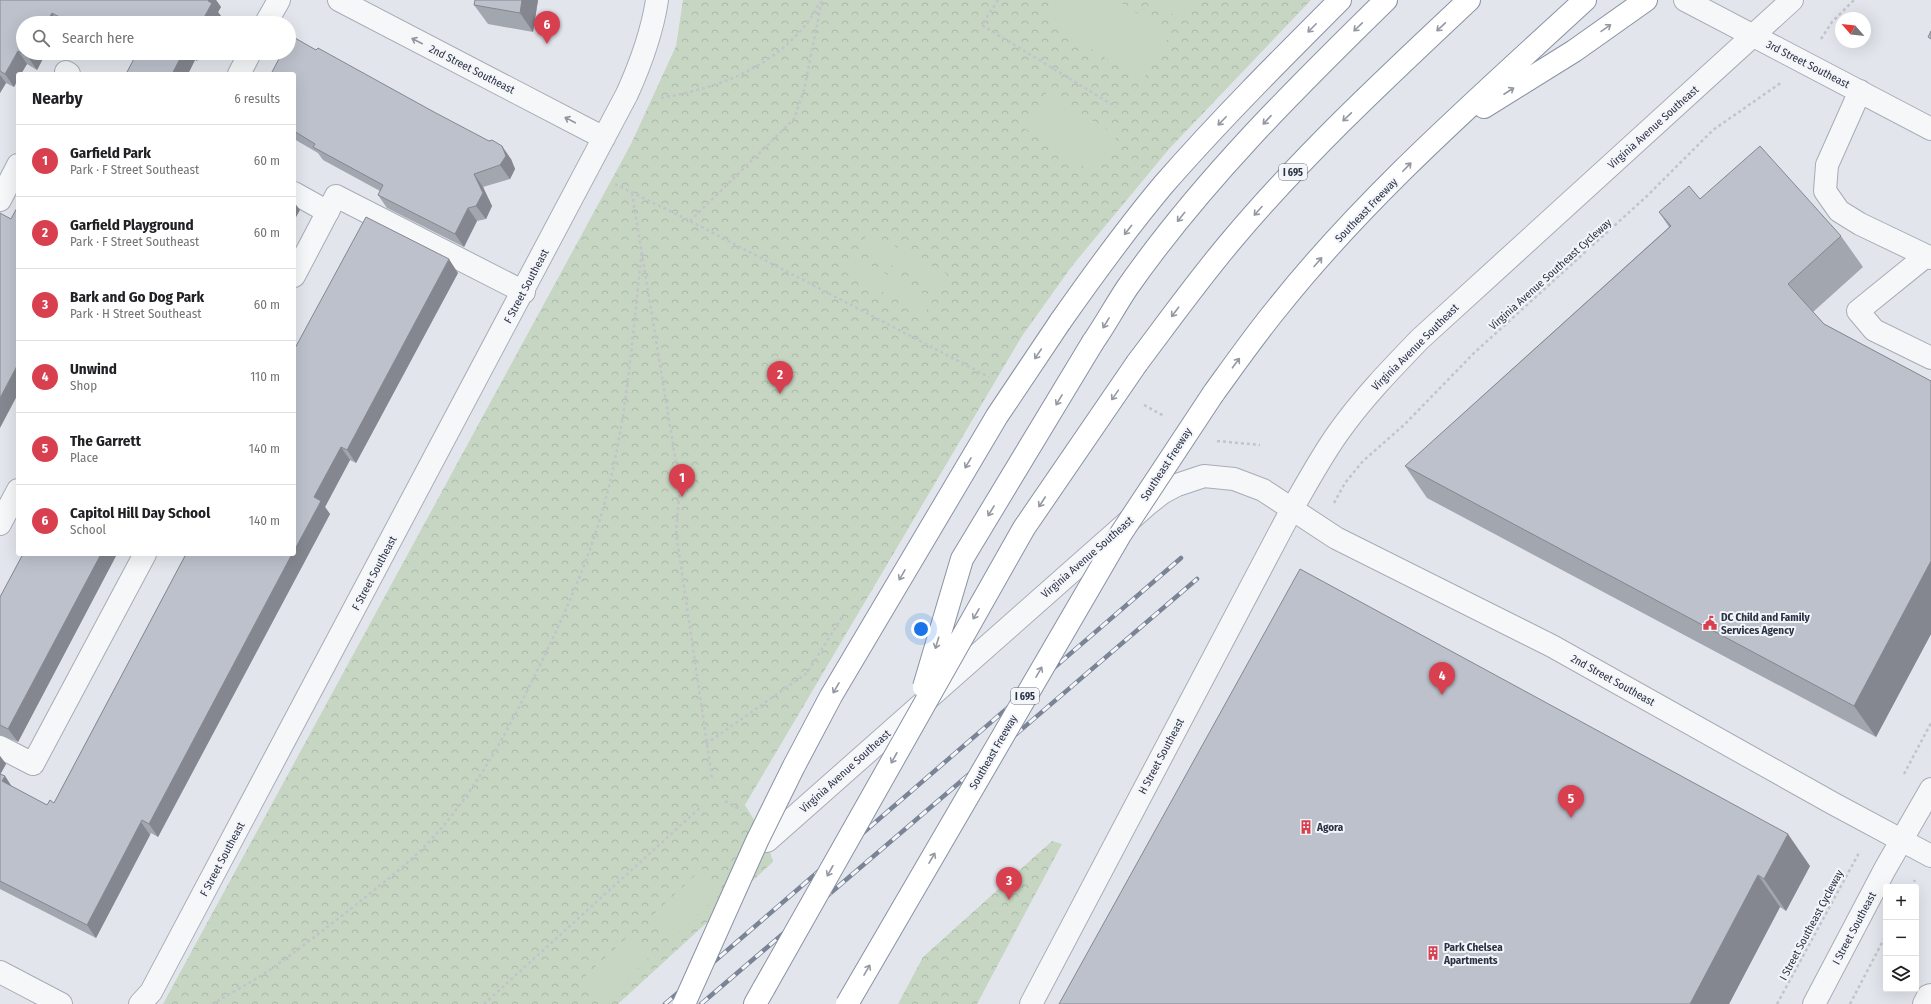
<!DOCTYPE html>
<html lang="en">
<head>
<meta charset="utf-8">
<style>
	:root { --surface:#fff; --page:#f6f6f6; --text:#202124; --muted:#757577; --line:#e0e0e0; --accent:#d84050 }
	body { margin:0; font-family:"Fira Sans Condensed",sans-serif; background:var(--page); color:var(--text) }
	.controls { position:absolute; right:12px; bottom:12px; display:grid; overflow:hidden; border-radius:4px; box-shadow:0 4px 16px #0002 }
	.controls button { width:36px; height:36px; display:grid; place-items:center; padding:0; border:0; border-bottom:1px solid var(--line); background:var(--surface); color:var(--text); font:20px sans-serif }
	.compass { position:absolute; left:1835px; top:12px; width:36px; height:36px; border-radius:50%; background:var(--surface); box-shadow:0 4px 16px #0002; rotate:298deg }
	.you { position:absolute; left:921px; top:629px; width:14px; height:14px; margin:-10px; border:3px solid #fff; border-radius:50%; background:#1a73e8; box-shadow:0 0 0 6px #1a73e833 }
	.badge { display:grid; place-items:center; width:26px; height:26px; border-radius:50%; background:var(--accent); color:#fff; font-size:13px; font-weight:700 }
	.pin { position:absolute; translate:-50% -33px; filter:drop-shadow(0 1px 2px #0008) }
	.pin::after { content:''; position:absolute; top:21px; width:14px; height:12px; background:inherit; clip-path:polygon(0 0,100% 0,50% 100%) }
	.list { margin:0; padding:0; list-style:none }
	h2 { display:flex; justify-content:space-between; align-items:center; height:52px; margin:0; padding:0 16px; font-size:17px }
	h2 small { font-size:13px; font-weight:400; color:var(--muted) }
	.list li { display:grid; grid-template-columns:26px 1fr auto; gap:12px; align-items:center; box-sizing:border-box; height:72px; padding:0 16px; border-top:1px solid var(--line) }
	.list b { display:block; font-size:15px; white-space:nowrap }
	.list p { margin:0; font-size:13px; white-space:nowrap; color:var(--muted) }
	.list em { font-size:13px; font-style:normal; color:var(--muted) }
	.icon { flex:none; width:22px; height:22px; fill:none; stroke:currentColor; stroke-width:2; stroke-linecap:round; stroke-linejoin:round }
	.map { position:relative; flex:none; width:1931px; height:1004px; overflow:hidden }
	.search { position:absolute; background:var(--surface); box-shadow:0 4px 16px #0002; left:16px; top:16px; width:280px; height:44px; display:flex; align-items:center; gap:10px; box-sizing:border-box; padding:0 14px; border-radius:22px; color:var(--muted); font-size:15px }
	.panel { position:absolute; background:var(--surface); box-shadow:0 4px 16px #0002; left:16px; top:72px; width:280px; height:484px; border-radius:4px }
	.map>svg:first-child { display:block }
	.park { fill:url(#park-crowns) }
	.pitch { fill:#c7d6c3 }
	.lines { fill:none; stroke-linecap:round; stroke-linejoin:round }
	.minor-casing { stroke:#a7acb7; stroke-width:24 }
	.highway-casing { stroke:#8992a4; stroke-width:24 }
	.path { stroke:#c1c4ca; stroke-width:2.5; stroke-dasharray:3 3; stroke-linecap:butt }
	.minor { stroke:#f6f7f9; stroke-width:22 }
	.highway { stroke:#fff; stroke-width:22 }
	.rail-casing { stroke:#7b8497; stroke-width:4.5 }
	.rail { stroke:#f3f5f9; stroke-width:3; stroke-dasharray:9; stroke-linecap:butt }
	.highway-bridge-casing { stroke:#8992a4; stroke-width:24; stroke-linecap:butt }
	.highway-bridge { stroke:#fff; stroke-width:22 }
	.wall { fill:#a2a6af }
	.shaded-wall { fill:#84878f }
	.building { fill:#bcc1cc; stroke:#84878f }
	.oneway { stroke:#9498a2 }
	.oneway2 { stroke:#90949f }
	.labels { text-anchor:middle; stroke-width:4; stroke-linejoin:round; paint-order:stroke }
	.shield { fill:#f3f5f9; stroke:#666c7b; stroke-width:1 }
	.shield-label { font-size:10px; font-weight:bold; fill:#293245 }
	.street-label { font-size:11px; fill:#293245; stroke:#f3f5f9 }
	.poi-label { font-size:11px; font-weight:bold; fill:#293245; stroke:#f3f5f9; text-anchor:start }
</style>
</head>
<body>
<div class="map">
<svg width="1931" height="1004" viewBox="0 0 1931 1004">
	<defs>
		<pattern id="park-crowns" width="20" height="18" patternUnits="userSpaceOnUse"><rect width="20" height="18" fill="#c7d6c3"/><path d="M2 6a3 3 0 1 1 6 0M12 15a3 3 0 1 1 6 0" fill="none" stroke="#abb8a9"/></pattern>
	</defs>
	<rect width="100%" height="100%" fill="#e2e6ec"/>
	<path class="park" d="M683,0H1311L1169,149L1072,266L1022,336L745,805L767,841L773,862L618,1004H163L631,144L676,46Z
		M1052,841L1062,844L977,1004H898L923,957Z"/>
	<path class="pitch" d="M1054,0H1116L1171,34L1142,81L1043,18Z
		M1150,0H1193L1181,19Z
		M1047,92L1117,136L1094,173L1024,128Z
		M868,232L947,274L938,290L860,248Z
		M855,257L933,299L924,314L846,273Z
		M702,869L722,892L673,937L653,915Z
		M631,934L651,956L602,1002L581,980Z"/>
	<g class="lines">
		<defs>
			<path id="minor" d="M339,0L604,138
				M1685,0L1931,129
				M266,23L279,0
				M66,74V72L69,74
				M239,74L250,53
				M1860,91L1827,165L1825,191L1839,211L1860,224L1931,258
				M294,193L328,212
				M0,200L18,165
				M1926,256L1858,311L1874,330L1931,358
				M294,276L336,196L524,292
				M0,524L18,490
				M0,747L33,764L145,554
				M767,841L1148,504L1162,493L1177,485L1204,476L1234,479L1263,490L1336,538L1552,646L1834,804L1931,856
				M0,972L61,1004
				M140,1004L151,992L627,94C641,63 652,33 657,0
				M1031,1004L1292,509C1307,483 1321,457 1338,433C1362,399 1391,369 1420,339L1792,0
				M1814,1004L1885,869L1931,789
				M1924,1004L1928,996L1931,995"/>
			<path id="highway" d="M1484,107L1574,51L1646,0
				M1060,322C1093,275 1127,228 1164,184C1220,120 1280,60 1340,0
				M1093,342C1105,325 1115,306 1127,288C1201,182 1294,90 1386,0
				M1137,363C1168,322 1198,280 1231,241C1304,154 1387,77 1469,0
				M1213,394C1234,365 1255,335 1278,307C1368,194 1479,98 1585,0
				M755,1004L764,988"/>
		</defs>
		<use href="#minor" class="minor-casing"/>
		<use href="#highway" class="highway-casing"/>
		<path class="path" d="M998,0L982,25L1116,107
			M1821,39L1832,22L1854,0
			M661,98C716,88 766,71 803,28C810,20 815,11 820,2
			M615,184L690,221L989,377
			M632,193L680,487L676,532L712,778
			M690,221L794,119L804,90L822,0
			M1144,405L1164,416
			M1217,441L1260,445
			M1334,503L1345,483L1363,461L1405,424L1474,353L1647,196L1713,130L1782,82
			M706,744L807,673L844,614
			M1904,774L1931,723
			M725,801L741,810
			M1911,887L1915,880
			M212,1004C231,993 252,982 271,969C297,951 322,931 348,911C374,890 401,870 425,846C473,797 506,734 536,673C566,612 593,552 609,486C628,409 633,329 642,250
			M484,1004L702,806
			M1777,1004L1860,851
			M1850,1004L1886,935"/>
		<use href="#minor" class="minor"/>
		<use href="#highway" class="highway"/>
		<defs>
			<path id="rail" d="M665,1004L1181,558
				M701,1004L1197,579"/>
		</defs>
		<use href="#rail" class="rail-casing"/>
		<use href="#rail" class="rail"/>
		<defs>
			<path id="highway-bridge" d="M924,687L962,559L1093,342
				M764,988L1024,528L1137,363
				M684,1004L757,841L794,766L831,696L997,416L1060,322
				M847,1004L1120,535L1213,394"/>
		</defs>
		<use href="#highway-bridge" class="highway-bridge-casing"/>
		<use href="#highway-bridge" class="highway-bridge"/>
	</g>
	<path class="wall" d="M0,0H216L221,7L218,12L221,16L217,23H23L46,53L37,70L27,64L21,74H18L14,87L6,83L0,93Z
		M475,0H538L533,32L488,24L474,5Z
		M136,53H201L197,61L195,60L188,74H126L137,54Z
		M294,74L511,159L515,169L510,179L483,187L492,206L486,219L477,221L464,247L387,208L378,195L380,191L323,160L318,153L294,139Z
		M1700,199L1841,236L1863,267L1813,312L1824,324L1931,381V634L1876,737L1427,498L1405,466L1669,227L1659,212Z
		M458,273L356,463L350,460L325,507L330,514L158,837L151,833L150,835L96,938L0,889V756L6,764L0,774L5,776L12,787L47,805L54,803L294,350Z
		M23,554H117L18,742L0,735V597Z
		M1810,866L1786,911L1780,907L1729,1004H1059Z"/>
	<path class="shaded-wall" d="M209,0H216L221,7L218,12L221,16L217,23H201Z
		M522,0H538L533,32L520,13Z
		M52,13L59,23H46Z
		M18,51L27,64L21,74H18V80L14,87L5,74Z
		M30,53H46L37,70L28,57Z
		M183,53H191L195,60L188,74H172Z
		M192,53H201L197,61Z
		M0,75L6,83L0,93Z
		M502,146L511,159L515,169L510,179L500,165Z
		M474,174L483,187L492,206L486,219L476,206Z
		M294,202L300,210L294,221Z
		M468,208L477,221L464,247L455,234Z
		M449,259L458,273L356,463L347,450Z
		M18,364V394L0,428V398Z
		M341,447L350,460L325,507L330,514L158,837L149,824L292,554H294V551L314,497Z
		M101,554H117L18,742L8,729Z
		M1931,561V634L1876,737L1854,706Z
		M0,756L6,764L0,775Z
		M5,776L14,790L2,781Z
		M141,822L150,835L96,938L87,925Z
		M1788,834L1810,866L1786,911L1764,879Z
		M1758,875L1780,907L1729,1004H1690Z"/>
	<path class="building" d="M0,0H209L208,1L212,3L201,23H71L52,13L46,23H23V53H30L28,57L18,51L5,74L0,71Z
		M475,0H522L520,13L474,5Z
		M1931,31V39L1928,37Z
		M295,38L316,50L318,48L434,112L489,141L492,140L502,146L506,156L500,165L474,174L483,193L476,206L468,208L455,234L378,195L383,185L313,147L315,144L294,131V74H271L282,53H289V43L292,45Z
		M137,53H183L172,74H126Z
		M1760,146L1841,236L1788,284L1824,324L1931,381V561L1854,706L1405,466L1671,226L1659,212L1689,186L1700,199Z
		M18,206V364L0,398V213L11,219Z
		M366,217L449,259L347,450L341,447L314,497L321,501L294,551V350Z
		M23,554H101L8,729L0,725V597Z
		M186,554H292L149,824L142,820L141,822L87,925L0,881V774L5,776L2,781L47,805L50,800L54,803Z
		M1300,569L1788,834L1764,879L1758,875L1690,1004H1059Z"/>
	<defs><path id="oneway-shaft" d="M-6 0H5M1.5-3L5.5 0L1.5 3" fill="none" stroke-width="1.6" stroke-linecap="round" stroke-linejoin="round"/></defs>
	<g class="oneway">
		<use href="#oneway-shaft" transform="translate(1358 27) rotate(136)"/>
		<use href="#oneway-shaft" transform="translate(1441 27) rotate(137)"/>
		<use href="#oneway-shaft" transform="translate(1312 28) rotate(135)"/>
		<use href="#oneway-shaft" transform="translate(1606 28) rotate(-35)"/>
		<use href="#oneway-shaft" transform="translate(1509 91) rotate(-33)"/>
		<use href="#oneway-shaft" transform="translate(1347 117) rotate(136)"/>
		<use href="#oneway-shaft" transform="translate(1267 120) rotate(133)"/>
		<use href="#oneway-shaft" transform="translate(1222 121) rotate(134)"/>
		<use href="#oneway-shaft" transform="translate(1407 167) rotate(-46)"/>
		<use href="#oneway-shaft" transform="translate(1258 211) rotate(132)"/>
		<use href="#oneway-shaft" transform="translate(1181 217) rotate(129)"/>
		<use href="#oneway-shaft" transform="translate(1128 230) rotate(128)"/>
		<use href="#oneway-shaft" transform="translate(1318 262) rotate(-49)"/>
		<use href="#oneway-shaft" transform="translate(1175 312) rotate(127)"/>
		<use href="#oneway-shaft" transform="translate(1106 323) rotate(122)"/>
		<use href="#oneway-shaft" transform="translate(1038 354) rotate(124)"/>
		<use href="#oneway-shaft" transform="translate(1236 363) rotate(-53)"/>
		<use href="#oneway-shaft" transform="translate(1115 395) rotate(125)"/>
		<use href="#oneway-shaft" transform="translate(1059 400) rotate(121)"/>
		<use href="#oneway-shaft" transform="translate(968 463) rotate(121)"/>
		<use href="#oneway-shaft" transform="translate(1042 502) rotate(123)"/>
		<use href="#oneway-shaft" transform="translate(991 511) rotate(121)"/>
		<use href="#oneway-shaft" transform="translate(902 575) rotate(120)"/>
		<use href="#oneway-shaft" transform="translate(976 614) rotate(120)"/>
		<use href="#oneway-shaft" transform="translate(937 643) rotate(107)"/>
		<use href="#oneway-shaft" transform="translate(1039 672) rotate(-60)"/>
		<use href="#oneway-shaft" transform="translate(836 688) rotate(120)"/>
		<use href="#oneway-shaft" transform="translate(894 758) rotate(119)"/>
		<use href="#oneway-shaft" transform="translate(932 858) rotate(-60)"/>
		<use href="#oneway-shaft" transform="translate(830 871) rotate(119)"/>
		<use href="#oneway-shaft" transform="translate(867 970) rotate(-60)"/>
	</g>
	<g class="oneway2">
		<use href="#oneway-shaft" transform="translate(417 41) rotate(-153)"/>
		<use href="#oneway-shaft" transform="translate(570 120) rotate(-152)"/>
	</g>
	<defs>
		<symbol id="civic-bare" viewBox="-9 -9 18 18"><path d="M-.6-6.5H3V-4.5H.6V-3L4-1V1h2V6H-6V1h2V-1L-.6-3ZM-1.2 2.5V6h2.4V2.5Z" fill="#d84050" stroke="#f3f5f9" stroke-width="2.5" paint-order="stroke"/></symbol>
		<symbol id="building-bare" viewBox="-9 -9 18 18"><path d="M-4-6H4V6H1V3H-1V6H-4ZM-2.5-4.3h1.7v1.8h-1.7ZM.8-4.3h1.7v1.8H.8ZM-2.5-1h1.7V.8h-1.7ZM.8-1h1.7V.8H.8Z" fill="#d84050" stroke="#f3f5f9" stroke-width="2.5" paint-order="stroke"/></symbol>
	</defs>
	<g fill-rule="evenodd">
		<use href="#civic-bare" x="1700" y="613" width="20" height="20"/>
		<use href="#building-bare" x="1296" y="817" width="20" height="20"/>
		<use href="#building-bare" x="1423" y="943" width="20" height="20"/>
	</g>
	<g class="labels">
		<g class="shield">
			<rect x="1279" y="164" width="28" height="16" rx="3"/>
			<rect x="1011" y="688" width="28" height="16" rx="3"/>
		</g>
		<g class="shield-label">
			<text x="1293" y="176">I 695</text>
			<text x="1025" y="700">I 695</text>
		</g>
		<g class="street-label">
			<text transform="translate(1808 64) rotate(27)" y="4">3rd Street Southeast</text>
			<text transform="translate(472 69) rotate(27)" y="4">2nd Street Southeast</text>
			<text transform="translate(1653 127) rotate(-42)" y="4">Virginia Avenue Southeast</text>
			<text transform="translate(1366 210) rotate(-46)" y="4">Southeast Freeway</text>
			<text transform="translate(1550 274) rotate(-42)" y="4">Virginia Avenue Southeast Cycleway</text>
			<text transform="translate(526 286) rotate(-62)" y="4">F Street Southeast</text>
			<text transform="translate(1415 347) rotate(-45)" y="4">Virginia Avenue Southeast</text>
			<text transform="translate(1166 464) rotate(-57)" y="4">Southeast Freeway</text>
			<text transform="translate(1087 557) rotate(-41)" y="4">Virginia Avenue Southeast</text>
			<text transform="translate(374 573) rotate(-62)" y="4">F Street Southeast</text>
			<text transform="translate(1613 680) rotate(29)" y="4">2nd Street Southeast</text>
			<text transform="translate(993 752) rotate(-60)" y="4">Southeast Freeway</text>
			<text transform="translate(1161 756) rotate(-62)" y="4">H Street Southeast</text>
			<text transform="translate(845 771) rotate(-42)" y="4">Virginia Avenue Southeast</text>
			<text transform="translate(222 859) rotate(-62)" y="4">F Street Southeast</text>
			<text transform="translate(1811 925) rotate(-62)" y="4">I Street Southeast Cycleway</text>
			<text transform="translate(1854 928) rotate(-62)" y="4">I Street Southeast</text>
		</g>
		<g class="poi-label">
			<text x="1721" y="621">DC Child and Family<tspan x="1721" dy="13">Services Agency</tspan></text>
			<text x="1317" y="831">Agora</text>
			<text x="1444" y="951">Park Chelsea<tspan x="1444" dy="13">Apartments</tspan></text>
		</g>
	</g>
</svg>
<div class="controls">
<button>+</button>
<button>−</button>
<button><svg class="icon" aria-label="layers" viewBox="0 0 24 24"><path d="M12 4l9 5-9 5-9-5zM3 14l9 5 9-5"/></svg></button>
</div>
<svg class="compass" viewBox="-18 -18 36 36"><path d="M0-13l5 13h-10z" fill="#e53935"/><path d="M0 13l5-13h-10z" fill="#757577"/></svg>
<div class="you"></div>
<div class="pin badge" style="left:682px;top:497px">1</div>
<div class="pin badge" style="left:780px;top:394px">2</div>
<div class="pin badge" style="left:1009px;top:900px">3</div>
<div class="pin badge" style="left:1442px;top:695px">4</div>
<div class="pin badge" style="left:1571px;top:818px">5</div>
<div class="pin badge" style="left:547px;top:44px">6</div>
<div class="search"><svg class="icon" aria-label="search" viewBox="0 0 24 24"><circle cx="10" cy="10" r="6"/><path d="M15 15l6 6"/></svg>Search here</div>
<section class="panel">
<h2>Nearby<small>6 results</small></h2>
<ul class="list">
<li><span class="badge">1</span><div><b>Garfield Park</b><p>Park · F Street Southeast</p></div><em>60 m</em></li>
<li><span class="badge">2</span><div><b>Garfield Playground</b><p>Park · F Street Southeast</p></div><em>60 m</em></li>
<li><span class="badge">3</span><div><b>Bark and Go Dog Park</b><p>Park · H Street Southeast</p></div><em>60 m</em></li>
<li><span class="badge">4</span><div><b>Unwind</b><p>Shop</p></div><em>110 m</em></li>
<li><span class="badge">5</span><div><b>The Garrett</b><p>Place</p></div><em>140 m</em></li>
<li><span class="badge">6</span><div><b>Capitol Hill Day School</b><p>School</p></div><em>140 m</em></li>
</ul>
</section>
</div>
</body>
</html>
